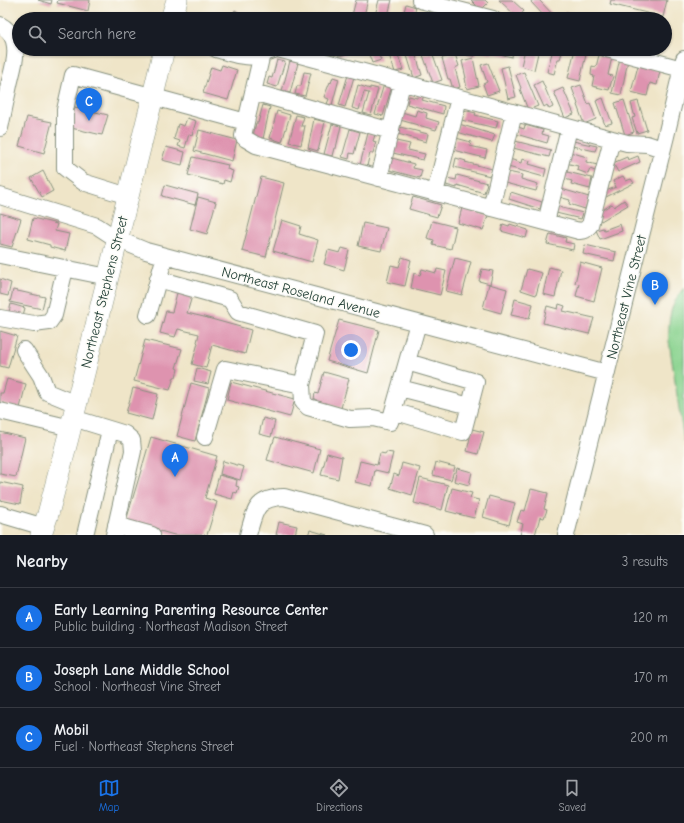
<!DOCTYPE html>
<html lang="en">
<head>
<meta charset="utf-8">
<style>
	:root { --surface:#171b24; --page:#242831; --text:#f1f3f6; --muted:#9ea1a6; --line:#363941; --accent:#1a73e8 }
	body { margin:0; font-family:"Comic Neue",sans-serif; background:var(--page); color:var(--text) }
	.you { position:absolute; left:351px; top:350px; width:14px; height:14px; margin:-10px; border:3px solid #fff; border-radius:50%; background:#1a73e8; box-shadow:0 0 0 6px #1a73e833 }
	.badge { display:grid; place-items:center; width:26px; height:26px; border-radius:50%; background:var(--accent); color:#fff; font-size:13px; font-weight:700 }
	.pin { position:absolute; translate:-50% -33px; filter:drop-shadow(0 1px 2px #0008) }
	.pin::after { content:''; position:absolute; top:21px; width:14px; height:12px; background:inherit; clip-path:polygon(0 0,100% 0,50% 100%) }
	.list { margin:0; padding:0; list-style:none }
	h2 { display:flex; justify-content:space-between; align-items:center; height:52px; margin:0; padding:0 16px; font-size:17px }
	h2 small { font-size:13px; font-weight:400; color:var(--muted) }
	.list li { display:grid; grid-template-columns:26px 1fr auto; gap:12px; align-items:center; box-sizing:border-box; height:60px; padding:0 16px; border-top:1px solid var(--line) }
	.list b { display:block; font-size:15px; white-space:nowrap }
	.list p { margin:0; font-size:13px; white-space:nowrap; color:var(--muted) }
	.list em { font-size:13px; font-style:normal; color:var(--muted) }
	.icon { flex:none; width:22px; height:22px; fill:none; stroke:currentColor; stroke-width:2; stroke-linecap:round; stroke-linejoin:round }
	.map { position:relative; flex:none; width:684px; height:535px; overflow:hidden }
	.search { position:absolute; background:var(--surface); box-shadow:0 1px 3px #0004; left:12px; right:12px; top:12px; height:44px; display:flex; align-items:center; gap:10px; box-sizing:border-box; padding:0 14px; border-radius:22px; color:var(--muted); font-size:15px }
	.sheet { height:232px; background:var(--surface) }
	nav { display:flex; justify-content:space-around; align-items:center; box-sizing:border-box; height:56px; border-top:1px solid var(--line); background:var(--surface); font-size:11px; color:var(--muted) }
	nav a { display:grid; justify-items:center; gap:2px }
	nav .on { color:var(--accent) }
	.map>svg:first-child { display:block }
	.pitch { fill:#8ad38f; stroke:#548862 }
	.building { fill:#de93af }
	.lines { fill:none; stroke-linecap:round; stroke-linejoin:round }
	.minor-casing { stroke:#87917e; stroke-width:18 }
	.major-casing { stroke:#87917e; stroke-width:22 }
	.minor { stroke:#fff; stroke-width:16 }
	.major { stroke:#fff; stroke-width:21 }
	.labels { text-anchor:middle; stroke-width:3; stroke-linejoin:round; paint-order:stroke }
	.street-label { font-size:14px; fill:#1f3d34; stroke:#fdfcf7 }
</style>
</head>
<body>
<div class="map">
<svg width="684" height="535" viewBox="0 0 684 535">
	<rect width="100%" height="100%" fill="#fdfcf7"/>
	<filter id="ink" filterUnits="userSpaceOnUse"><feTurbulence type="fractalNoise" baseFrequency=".025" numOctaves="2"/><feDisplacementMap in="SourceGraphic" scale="8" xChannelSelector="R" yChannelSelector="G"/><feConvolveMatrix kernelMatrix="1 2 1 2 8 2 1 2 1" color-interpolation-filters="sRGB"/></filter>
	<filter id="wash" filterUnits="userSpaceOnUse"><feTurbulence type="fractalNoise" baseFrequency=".012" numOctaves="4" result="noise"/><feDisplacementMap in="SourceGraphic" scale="16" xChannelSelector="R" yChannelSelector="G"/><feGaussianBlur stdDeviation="0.9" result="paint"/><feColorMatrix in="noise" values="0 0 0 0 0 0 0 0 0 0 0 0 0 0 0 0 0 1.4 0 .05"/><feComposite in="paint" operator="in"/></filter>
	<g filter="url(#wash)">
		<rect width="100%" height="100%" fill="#efe5c8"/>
		<path class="pitch" d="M684,288V442L669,341C668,320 670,304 684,288Z"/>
		<g id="blocks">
			<path class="building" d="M38,0H52L51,4Z
				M58,0H90L88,11L57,3Z
				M356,0H368L363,19H351Z
				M379,0H392L387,19H374Z
				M471,0H485L488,3L481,10Z
				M499,0H512L524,11L518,18Z
				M532,0H539L557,19H541L544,16L531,2Z
				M611,0H667L663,17L610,4Z
				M406,4L416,7L413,19L409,18V19H402Z
				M429,9L439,12L438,19H426Z
				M235,10L240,13L237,19H230Z
				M566,12L594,18V19H564Z
				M336,49H345L346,54L339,56Z
				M367,49H376L381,60L372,63Z
				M387,49H396L403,70L395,72Z
				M405,49H414L422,75L414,78Z
				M469,49H493L492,54L476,50L475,56L467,55Z
				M496,49H516V52L513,51L512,57L495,53Z
				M525,49H539L534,70L521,66Z
				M553,49H563L560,59H558L554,74L547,72Z
				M575,49H581L587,50L580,81L568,78Z
				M432,52L442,80L433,83L423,55Z
				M455,54L459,66L455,68L460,87L453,89L450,79H448L442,58Z
				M599,55L612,57L608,75L613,76L609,90L592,86L594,76L591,75L592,66L596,67Z
				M473,58L479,86L467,89L465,78H466L462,61Z
				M620,58L628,60L621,95L612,93Z
				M277,60L285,62L277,87L267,84L269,77L272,78Z
				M290,61L298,63L290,93L282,91Z
				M488,63L499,91L487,95L483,84L487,82L481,65Z
				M222,65L237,70L228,100L203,93L211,67L220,70Z
				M508,66L516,97L508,99L501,68Z
				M638,66L660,71L657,85L650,83L647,96L631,92Z
				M304,72L311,73L305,96L295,94L297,86H301Z
				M524,72L538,106L528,110L520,89L521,88L516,75Z
				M348,75L354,77L345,107L339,105Z
				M333,77L339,79L332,105L327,104L329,99L324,97L330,82L331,83Z
				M542,81L553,107L549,109L547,105L544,107L534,85Z
				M384,84L392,86L383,116L375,114Z
				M358,85L370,89V87L378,89L371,115L363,113L369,93L364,92L359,110L352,108Z
				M581,85L588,104L590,103L596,119L584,124L577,105L578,104L572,88Z
				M563,88L574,114L565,118L554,92Z
				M418,94L424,96L422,100L444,106L443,114L407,104L409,96L417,98Z
				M603,98L612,123L605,125L596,101Z
				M624,100L634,132L625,135L615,103Z
				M638,101L647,130L637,133L632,118L635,117L631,103Z
				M263,105L270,107L263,139L253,136L256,123H258Z
				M75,107L108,115L102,135L71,128Z
				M417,110L427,113L426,118L439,122L436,130L400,120L402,112L415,116Z
				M463,110L476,113L475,115L498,121L496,128L461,120Z
				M277,111L290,115L282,142L270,138Z
				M296,115L304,117L301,126H305L301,145L289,142Z
				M27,117L52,122L44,153L19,146Z
				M187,118L196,121L192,135L189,134L185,148L178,146L180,141L174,139L178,124L184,126Z
				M314,119L325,122L318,151L308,148Z
				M332,124L341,126L336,148H334L332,156L324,154Z
				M459,124L495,135L492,142L457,132Z
				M525,125L543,130L542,134L549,136L547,143L516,134L518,127L524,129Z
				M400,127L428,134L426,142L398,134Z
				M350,129L360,132L354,154L350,153L349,159L342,157Z
				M199,130L237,140L232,161L194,151Z
				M368,133L375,135L373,141L376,142L373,153H370L367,166L360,165Z
				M456,138L471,142L470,146L487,150L485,158L453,150Z
				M396,141L410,144L408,150L425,154L423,160L393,153Z
				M515,141L551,150L549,157L513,148Z
				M573,141L597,146L595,151L572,146Z
				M166,147L185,152L182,165L162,160Z
				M570,152L587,157L586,162L597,165L595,171L590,169L588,174L577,170L578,166L566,163Z
				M638,156L640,162L618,172L613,163L627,157L628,160Z
				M193,157L228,165L227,169L233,171L230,182L224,180L223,184L188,175Z
				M392,158L414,164L413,168L422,170L420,178L389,170Z
				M456,158L466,161L465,162L492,169L490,176L454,167Z
				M510,159L521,163L522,159L530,161L529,164L546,169L544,177L508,167Z
				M43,171L53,191L42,197L31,178Z
				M563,171L592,178L590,189L571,184L572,181L561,178Z
				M508,172L522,175L521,179L538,184L536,191L505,183Z
				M457,175L487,183L484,193L457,185V188L446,185L447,178L456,180Z
				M623,176L626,181L631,179L634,183L606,197L603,192L616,187L613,181Z
				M261,177L284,183L266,257L242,251Z
				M165,185L198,194L195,205L162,196Z
				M558,188L589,197L585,209L569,204L570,200L556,196Z
				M511,192L542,202L540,209L509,199Z
				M198,197L216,202L207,234L190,229Z
				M413,197L441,205L437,217L409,209Z
				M624,200L628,205L601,221L596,214L612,204L614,207Z
				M558,207L583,213L581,219L556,213Z
				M462,208L488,216L483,230L458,223Z
				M0,213L21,219L12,247L0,244Z
				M33,218L57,224L55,231L69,234L65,251L50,247V245L28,239Z
				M282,220L301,226L299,234L318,240L312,262L273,251Z
				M432,221L456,227L451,249L433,245L434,240L427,238Z
				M363,223L387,228L381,251L358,246Z
				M503,224L509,226L510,224L528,230L526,238L501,231Z
				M620,224L622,231L600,239L596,230L603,228L604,230Z
				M550,234L566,238L565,242L574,244L573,250L547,244Z
				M585,245L616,252L614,261L583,254Z
				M342,248L349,250L344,270L324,264L328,250L340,253Z
				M402,257L411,260L405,286L387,282L391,265L399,267Z
				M455,258L471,262L462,295L446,291Z
				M580,262L602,268L594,301L576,296L579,284L575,283Z
				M549,267L561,270L555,297L543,294Z
				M422,269L436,273L437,269L446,271L440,295L411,288L414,273L420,275Z
				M482,269L493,271L490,284L479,281Z
				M527,269L542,273L536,295L521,290Z
				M0,279L11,283L8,296L0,294Z
				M489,284L507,289L501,313L483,308Z
				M13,290L45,297L42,309L10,302Z
				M177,293L192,296L187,313L204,317L251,330L245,354L212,345L206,368L192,364L198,343L197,342L199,334L178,329L175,337L160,333L166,311L172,312Z
				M515,299L533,304L529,319L511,315Z
				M11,304L25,308L22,319L8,316Z
				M559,304L565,306L563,311L594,318L589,334L543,323L547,306L558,309Z
				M339,320L379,330L368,373L327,361Z
				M0,331L17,336L8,368L0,366Z
				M145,340L182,349L176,368L178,369L176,377H174L170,390L134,381Z
				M197,368L211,372L208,384L194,381Z
				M324,372L349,379L341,408L316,401V399H314L315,393L318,394Z
				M7,379L26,384L20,408L0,403V393H3Z
				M231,382L295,399L290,417L227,400Z
				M191,383L209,388L195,441L177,436Z
				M133,388L158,394L152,420L126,413Z
				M263,418L275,421L271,437L259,434Z
				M472,429L484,432L478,454L467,451Z
				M0,432L25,438L16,477L0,474Z
				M151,437L217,456L205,498L217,502L207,535H174L126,521Z
				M275,437L320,449L314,473L267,460L272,443H273Z
				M386,452L393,453L388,473L375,470L372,486L355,482L360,461L377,465L380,453L386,454Z
				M327,453L342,457L338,479L321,475Z
				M223,461L244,467L240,480L220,474Z
				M436,462L455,467L451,480L433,475Z
				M402,463L420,468L412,495L390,488L394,474L399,476Z
				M457,468L472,472L469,485L454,481Z
				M219,475L237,480L236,486L239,487L237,493L234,492L232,499L214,494Z
				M420,478L448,485L442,510L414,503Z
				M0,482L23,487L20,504L0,500Z
				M452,488L472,493L470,498L479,500L474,518L446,511Z
				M531,489L548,493L544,509L547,510L544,518L540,517L535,535H520L523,524L517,522L521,510L525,511Z
				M489,496L515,503L509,525L483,517Z
				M279,522L297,526L295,535H276Z
				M310,530L327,535H308Z"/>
		</g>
	</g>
	<g filter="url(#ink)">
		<use href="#blocks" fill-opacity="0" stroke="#87917e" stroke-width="1"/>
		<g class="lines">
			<defs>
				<path id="minor" d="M420,0L493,19
					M0,25C6,28 12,34 14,41C18,55 12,71 9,85C6,99 3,114 0,128
					M607,49L682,69
					M253,92L391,131
					M246,122L262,54
					M612,139L627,143L647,144L662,149
					M379,178L402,83
					M435,193L459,98
					M0,196L97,226L117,239L146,251L607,373
					M128,196L83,182L65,168V110L73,75L246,122L243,136L246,139L256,145L579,231L585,230L590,225L612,139L278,49C270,50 262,55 254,56C241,58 228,52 216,49
					M491,208L514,113
					M546,222L569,128
					M0,255L108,277
					M158,279L230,299L238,312L315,334L302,385L303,402L308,407L350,419L373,418L390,422L418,323
					M148,315L165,256
					M0,318L34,324L49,322L54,315L65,269
					M24,350L41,376L47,392L76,404
					M400,388L470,406
					M0,411L71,428
					M393,411L463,432L476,382L407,362
					M73,418L125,434L132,440L133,451L114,535
					M205,437L225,369L302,385
					M0,514L44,527
					M116,525L152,535
					M85,535L110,430
					M248,535C255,511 255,498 284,497L425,535
					M566,535L666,136L684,59"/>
				<path id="major" d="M171,19L177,0
					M41,535L48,514L68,438L153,96L164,49"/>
			</defs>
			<use href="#minor" class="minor-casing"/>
			<use href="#major" class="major-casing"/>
			<use href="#minor" class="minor"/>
			<use href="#major" class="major"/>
		</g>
	</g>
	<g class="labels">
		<g class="street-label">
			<text transform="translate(104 292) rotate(-76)" y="5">Northeast Stephens Street</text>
			<text transform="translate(301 292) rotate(15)" y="5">Northeast Roseland Avenue</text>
			<text transform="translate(626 297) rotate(-76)" y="5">Northeast Vine Street</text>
		</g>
	</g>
</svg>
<div class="you"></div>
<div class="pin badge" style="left:175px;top:477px">A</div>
<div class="pin badge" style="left:655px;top:305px">B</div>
<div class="pin badge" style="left:89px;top:121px">C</div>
<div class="search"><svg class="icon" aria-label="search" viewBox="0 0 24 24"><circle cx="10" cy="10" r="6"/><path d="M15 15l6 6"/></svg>Search here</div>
</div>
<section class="sheet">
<h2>Nearby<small>3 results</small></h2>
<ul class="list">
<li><span class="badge">A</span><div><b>Early Learning Parenting Resource Center</b><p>Public building · Northeast Madison Street</p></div><em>120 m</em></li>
<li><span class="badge">B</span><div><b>Joseph Lane Middle School</b><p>School · Northeast Vine Street</p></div><em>170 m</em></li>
<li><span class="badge">C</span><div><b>Mobil</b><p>Fuel · Northeast Stephens Street</p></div><em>200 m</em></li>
</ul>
</section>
<nav>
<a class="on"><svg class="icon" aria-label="map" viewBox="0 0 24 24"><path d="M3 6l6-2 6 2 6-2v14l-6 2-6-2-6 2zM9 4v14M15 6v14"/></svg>Map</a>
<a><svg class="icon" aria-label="directions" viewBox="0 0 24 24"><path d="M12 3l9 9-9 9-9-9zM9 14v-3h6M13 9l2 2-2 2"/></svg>Directions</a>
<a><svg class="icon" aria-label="saved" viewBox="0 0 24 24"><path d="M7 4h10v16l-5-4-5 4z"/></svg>Saved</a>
</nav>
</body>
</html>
